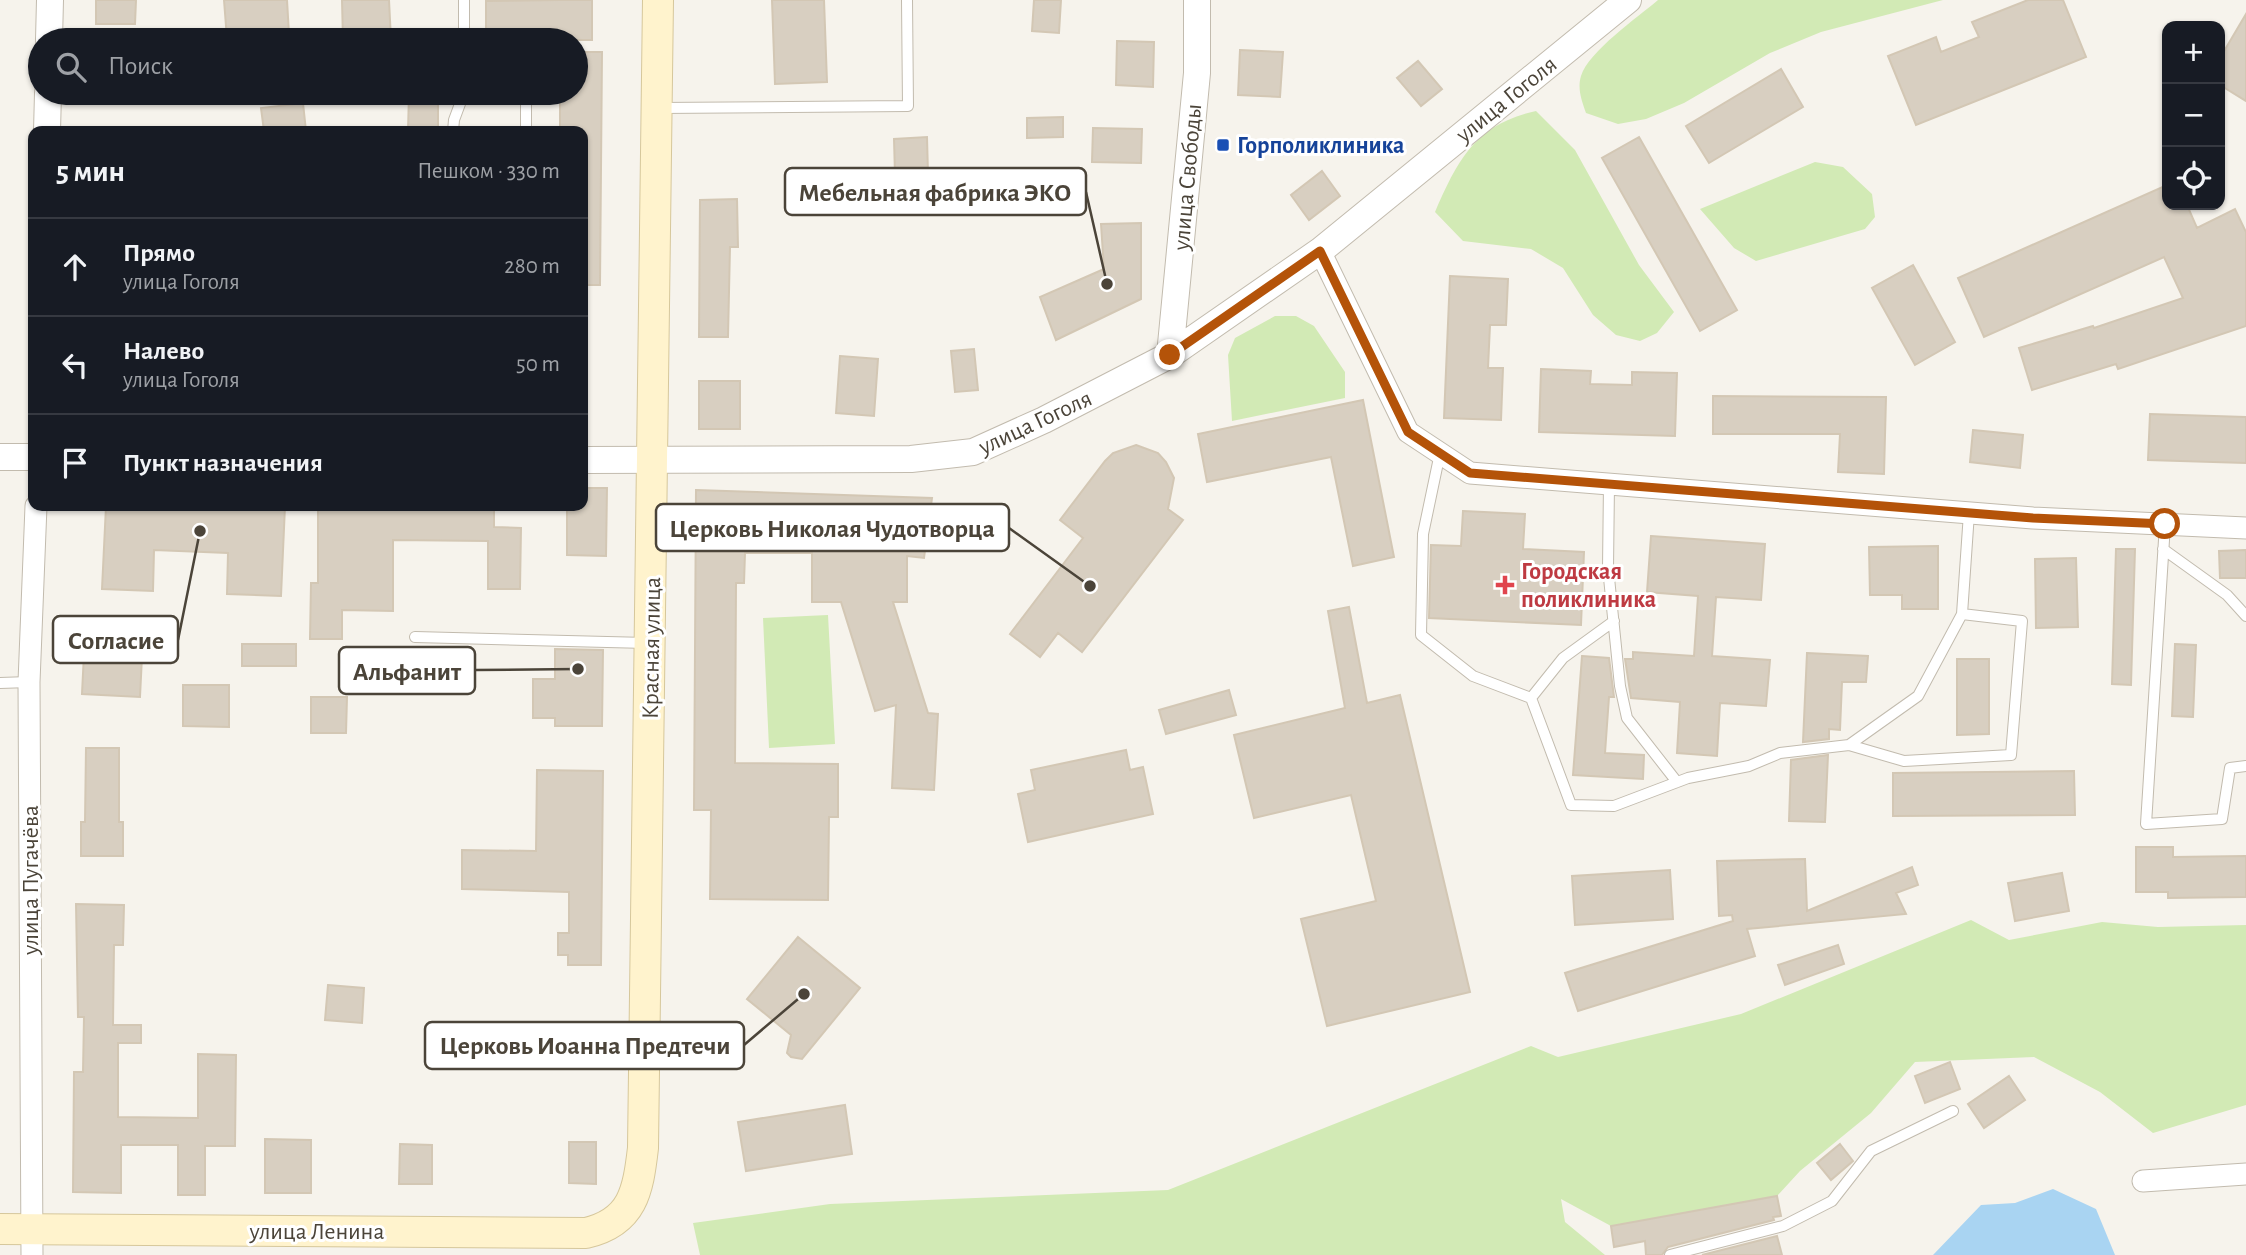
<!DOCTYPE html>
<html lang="ru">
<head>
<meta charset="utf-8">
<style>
	:root { --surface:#171b24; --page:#20242c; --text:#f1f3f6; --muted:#9ea1a6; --line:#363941 }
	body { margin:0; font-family:"Alegreya Sans",sans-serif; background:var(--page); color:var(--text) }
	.controls { position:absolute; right:21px; top:21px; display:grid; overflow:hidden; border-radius:14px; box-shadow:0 2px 5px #0004 }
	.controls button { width:63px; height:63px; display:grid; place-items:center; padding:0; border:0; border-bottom:2px solid var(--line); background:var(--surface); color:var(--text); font:35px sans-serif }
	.stop { position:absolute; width:21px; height:21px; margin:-16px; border:5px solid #b45309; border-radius:50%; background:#fff }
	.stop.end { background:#b45309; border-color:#fff; box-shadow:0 2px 7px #0008 }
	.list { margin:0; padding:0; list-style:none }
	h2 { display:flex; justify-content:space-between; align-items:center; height:91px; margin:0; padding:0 28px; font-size:30px }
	h2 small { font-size:23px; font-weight:400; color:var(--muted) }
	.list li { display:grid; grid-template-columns:46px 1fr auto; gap:21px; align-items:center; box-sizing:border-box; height:98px; padding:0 28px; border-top:2px solid var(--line) }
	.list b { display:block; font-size:26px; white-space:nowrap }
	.list p { margin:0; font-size:23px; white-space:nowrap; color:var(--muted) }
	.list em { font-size:23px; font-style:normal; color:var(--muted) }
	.icon { flex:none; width:38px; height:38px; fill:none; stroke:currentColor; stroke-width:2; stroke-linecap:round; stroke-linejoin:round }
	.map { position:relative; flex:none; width:2246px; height:1255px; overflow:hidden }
	.search { position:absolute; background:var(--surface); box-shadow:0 2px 5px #0004; left:28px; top:28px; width:560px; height:77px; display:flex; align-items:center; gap:18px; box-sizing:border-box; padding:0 24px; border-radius:38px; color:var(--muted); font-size:26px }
	.panel { position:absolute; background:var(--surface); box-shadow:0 2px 5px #0004; left:28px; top:126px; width:560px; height:385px; border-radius:14px }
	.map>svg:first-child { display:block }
	.green { fill:#d2eab5 }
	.water { fill:#a9d4f2 }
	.building { fill:#d8cfc1; stroke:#d3c7b4; stroke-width:2 }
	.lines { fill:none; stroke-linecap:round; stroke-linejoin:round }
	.service-casing { stroke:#c2bbae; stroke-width:12 }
	.minor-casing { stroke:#c2bbae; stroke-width:23 }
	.tertiary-casing { stroke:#c2bbae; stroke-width:28 }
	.secondary-casing { stroke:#d6c79b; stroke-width:32 }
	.service { stroke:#fff; stroke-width:10 }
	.minor { stroke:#fff; stroke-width:21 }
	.tertiary { stroke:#fff; stroke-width:26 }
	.secondary { stroke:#fff3cd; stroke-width:30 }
	.route { stroke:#b45309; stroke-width:9 }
	.transit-dot { fill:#1a4fb4; stroke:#fff; stroke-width:2.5 }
	.health-dot { fill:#e0444e; stroke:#fff; stroke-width:2.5 }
	.labels { text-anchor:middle; stroke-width:6; stroke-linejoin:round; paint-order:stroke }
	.street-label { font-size:24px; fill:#4b4439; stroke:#fff }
	.transit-label { font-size:24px; font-weight:bold; fill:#164399; stroke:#fff; text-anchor:start }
	.health-label { font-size:24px; font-weight:bold; fill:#be3a42; stroke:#fff; text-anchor:start }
	.leader { fill:none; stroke:#4b4439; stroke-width:2.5 }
	.callout-dot { fill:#4b4439; stroke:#fff; stroke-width:2.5 }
	.callout { fill:#fff; stroke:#4b4439; stroke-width:2.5 }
	.callout-label { font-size:26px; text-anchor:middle; font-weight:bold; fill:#4b4439 }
</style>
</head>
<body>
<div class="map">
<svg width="2246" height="1255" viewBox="0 0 2246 1255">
	<rect width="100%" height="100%" fill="#f6f3ec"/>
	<path class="green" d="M1658,0H1943L1821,32L1770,53L1684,103L1646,119L1618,124L1586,113C1582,101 1577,89 1581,76C1588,52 1638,17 1658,0Z
		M1536,111L1575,150L1639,265L1674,312L1657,333L1640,341L1616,335L1593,315L1563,268L1531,249L1463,241L1435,212C1458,159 1476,124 1536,111Z
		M1815,162L1843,167L1872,194L1875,217L1865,229L1756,261L1734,248L1700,209Z
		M1275,316H1296L1314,326L1345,372V398L1232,421L1228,355L1235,338Z
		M828,615L835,744L769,748L763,618Z
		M1971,920L2009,940L2102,922L2158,927L2246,925V1105L2153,1133L2100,1092L2034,1057L1915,1062L1871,1113L1800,1171L1777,1196L1611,1226L1561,1199L1565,1222L1605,1255H700L693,1223L830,1204L1168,1190L1531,1046L1558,1057L1741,1014Z"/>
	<path class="water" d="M2053,1189L2096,1209L2115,1255H1933L1981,1205L2015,1203Z"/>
	<path class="building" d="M96,0H136L135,24H96Z
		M224,0H287L289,34L227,39Z
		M342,0H389L391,40H343Z
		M560,0H592V40H486V1Z
		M772,0H824L827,82L775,84Z
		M1034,0H1061L1059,33L1032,31Z
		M2028,0H2063L2086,57L1916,125L1888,56L1936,37L1941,52L1979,37L1972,22Z
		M2246,14V101L2220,85V58Z
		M1117,41L1154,42L1153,87L1116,85Z
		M1240,50L1283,52L1280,97L1238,95Z
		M576,52H602L600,285H583V131H560V93H576Z
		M1418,61L1442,89L1421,106L1397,78Z
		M1781,69L1803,107L1709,163L1686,126Z
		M409,93H438V131H408Z
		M303,103L306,131H264L261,108Z
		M1063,117V137L1027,138V118Z
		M1093,128L1142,129L1141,163L1092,162Z
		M927,137L928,174L895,175L894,139Z
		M1639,137L1737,310L1700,331L1602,158Z
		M1322,171L1340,196L1309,220L1291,195Z
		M2167,185V205H2187L2197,228L2235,209L2246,232V326L2118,369L2116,364L2032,390L2019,348L2093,326L2094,328L2183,298L2164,257L1984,337L1958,278Z
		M737,199L738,247H730L728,337H699L700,200Z
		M1141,223V299L1056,340L1040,297L1104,269L1101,224Z
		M1913,265L1955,342L1915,365L1872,288Z
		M1450,276L1508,279L1506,325H1490L1488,368H1503L1501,420L1444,418Z
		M974,349L978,390L955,392L951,351Z
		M840,356L878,359L874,416L836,413Z
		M1541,369L1591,371L1590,384L1632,385V372L1677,373L1675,436L1539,432Z
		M699,381H740V429H699Z
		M1713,396L1886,397L1884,474L1838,472L1840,434H1713Z
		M1363,400L1394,557L1353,566L1331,457L1207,482L1198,434Z
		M2150,414L2246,417V463L2148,460Z
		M1973,430L2023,435L2020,468L1970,462Z
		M1136,445L1158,453L1166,462L1174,478L1168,509L1183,520L1082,652L1058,633L1040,657L1010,634L1083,538L1060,520L1105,461L1113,453Z
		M583,488H607L606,556L567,555V506H583Z
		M696,490L932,498L924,558L907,556V602H893L928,713L938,714L934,790L892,788L896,705L875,711L841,602H812V553H745L744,583H736L735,763L838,764V817H829L828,900L710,899L711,810H694Z
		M106,506H285L281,596L227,594L228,553L154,550L153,591L102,589Z
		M318,506H494V527L521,528L520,589H488V541L393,540V611L342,610V639H310L311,583H318Z
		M1463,511L1525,514L1523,549L1584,552L1581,625L1429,618L1431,545L1461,546Z
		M1651,536L1765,544L1761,600L1716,597L1712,656L1770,660L1766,706L1720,703L1717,756L1677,753L1680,702L1631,698L1625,659H1633V652L1694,656L1698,596L1647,592Z
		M1938,546V609H1902V595H1870L1869,547Z
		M2116,549H2135L2131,685L2112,684Z
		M2246,550V578H2220L2219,551Z
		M2076,558L2078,627L2036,628L2035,559Z
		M1349,607L1367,703L1400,695L1470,992L1327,1026L1301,919L1376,901L1351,795L1254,818L1234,735L1345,708L1328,611Z
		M85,633L143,636L140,697L82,694Z
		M242,644H296V666H242Z
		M2175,644L2196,645L2193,717L2172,716Z
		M555,649L603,650L602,726H555V718H533V679H555Z
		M1807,653L1868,656L1866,682H1842L1840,730L1829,729V739L1803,742Z
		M1582,656L1609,658L1614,697H1609L1605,753L1644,755L1643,779L1573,775Z
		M1957,659H1989V734L1957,735Z
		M183,685H229V727L183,726Z
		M1229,690L1236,715L1166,734L1159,710Z
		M311,697H347L346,733H311Z
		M86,748H119V822H123V856H81V822H85Z
		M1126,750L1130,770L1143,767L1153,814L1028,842L1018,794L1035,790L1031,770Z
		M1828,755L1825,822L1789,821L1791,760Z
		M537,770L603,771L601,965H568V955H558V933H569V892L462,889V850L536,851Z
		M2074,771L2075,815L1893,816V773Z
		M2136,847H2173V857L2246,856V897L2168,898V892H2136Z
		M1805,859L1807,911L1912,867L1918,885L1896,893L1906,914L1747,929L1755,956L1578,1011L1565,973L1733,921L1732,915L1719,916L1717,861Z
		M1670,870L1673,919L1575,925L1572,876Z
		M2062,873L2069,911L2015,921L2008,883Z
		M76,904L124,905L123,945H114L113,1025H141V1043H118V1117L198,1118V1054L236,1055L235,1146H205V1195H178V1145H121V1193L73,1192L74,1072H83L84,1017H78Z
		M798,937L860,988L802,1059L791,1057L787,1053L791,1035L747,999Z
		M1838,945L1844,964L1785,985L1778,965Z
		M328,985L364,988L362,1023L325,1020Z
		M1950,1062L1960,1089L1925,1103L1915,1076Z
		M2009,1076L2025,1100L1984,1128L1968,1104Z
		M845,1105L852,1154L746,1171L738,1122Z
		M265,1139L311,1140V1193H265Z
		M569,1142H596V1184L569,1183Z
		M400,1144L432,1145V1184H399Z
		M1840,1144L1853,1161L1831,1180L1817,1163Z
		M1777,1196L1781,1216L1773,1217L1774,1220L1668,1247L1662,1255H1646L1645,1241L1614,1247L1611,1226Z
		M1777,1236L1782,1255H1702Z"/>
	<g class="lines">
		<defs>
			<path id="service" d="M464,0V40
				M464,99L526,98V131
				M659,108L908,106L907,0
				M453,131L454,120L464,93
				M1440,453L1423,534L1421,635L1473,676L1531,698L1571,805L1614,806L1688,778L1749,766L1780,753L1849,745L1918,696L1962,614L1969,513
				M1609,484L1608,568L1620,686L1627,718L1677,782
				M2165,524L2146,824L2222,819L2230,768L2246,766
				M2163,549L2227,595L2246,616
				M415,637L647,643
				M0,683L29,682
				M1531,698L1563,658L1614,621
				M1849,745L1904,761L2011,755L2022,621L1962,614
				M1670,1255L1783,1226L1832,1201L1871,1151L1953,1111"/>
			<path id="minor" d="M1320,251L1408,432L1470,473L2033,518L2246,528
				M2143,1181L2246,1174
				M32,1255L29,682L36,506"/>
			<path id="tertiary" d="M49,40L50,0
				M47,131L48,93
				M1170,355L1197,73V0
				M0,457H33
				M583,460L911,459L973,452L1044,420L1170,355L1320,251L1628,0"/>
			<path id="secondary" d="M0,1229L586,1233C633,1222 638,1191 643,1148L658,0"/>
		</defs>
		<use href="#service" class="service-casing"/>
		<use href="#minor" class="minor-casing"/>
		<use href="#tertiary" class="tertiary-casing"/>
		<use href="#secondary" class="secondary-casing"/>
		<use href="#service" class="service"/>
		<use href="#minor" class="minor"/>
		<use href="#tertiary" class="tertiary"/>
		<use href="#secondary" class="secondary"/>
	</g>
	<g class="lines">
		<path class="route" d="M1170,355L1320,251L1408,432L1470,473L2033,518L2165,524"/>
	</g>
	<rect class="transit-dot" x="1216" y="138" width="14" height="14" rx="3.5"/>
	<path class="health-dot" d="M1501.5 574.5h7v7h7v7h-7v7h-7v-7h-7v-7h7z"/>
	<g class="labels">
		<g class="street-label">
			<text transform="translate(1506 99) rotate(-39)" y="8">улица Гоголя</text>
			<text transform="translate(1187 177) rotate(-85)" y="8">улица Свободы</text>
			<text transform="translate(1035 422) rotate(-25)" y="8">улица Гоголя</text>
			<text transform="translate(651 648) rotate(-89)" y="8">Красная улица</text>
			<text transform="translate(30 880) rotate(-90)" y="8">улица Пугачёва</text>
			<text x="317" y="1239">улица Ленина</text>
		</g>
		<g class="transit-label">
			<text x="1237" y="153">Горполиклиника</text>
		</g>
		<g class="health-label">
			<text x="1521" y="579">Городская<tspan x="1521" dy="28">поликлиника</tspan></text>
		</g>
	</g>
	<path class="leader" d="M1107 284L1086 192M1090 586L1009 528M200 531L178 640M578 669L475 670M804 994L744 1045"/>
	<g class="callout-dot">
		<circle cx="1107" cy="284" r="7"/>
		<circle cx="1090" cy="586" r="7"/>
		<circle cx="200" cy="531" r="7"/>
		<circle cx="578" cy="669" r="7"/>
		<circle cx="804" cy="994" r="7"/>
	</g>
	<g class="callout">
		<rect x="785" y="168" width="301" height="47" rx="7"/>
		<rect x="656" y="504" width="353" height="47" rx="7"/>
		<rect x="53" y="616" width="125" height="47" rx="7"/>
		<rect x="339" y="647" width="136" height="47" rx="7"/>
		<rect x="425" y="1022" width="319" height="47" rx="7"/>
	</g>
	<g class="callout-label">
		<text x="935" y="201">Мебельная фабрика ЭКО</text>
		<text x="832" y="537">Церковь Николая Чудотворца</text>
		<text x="116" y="649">Согласие</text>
		<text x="407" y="680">Альфанит</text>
		<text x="585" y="1054">Церковь Иоанна Предтечи</text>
	</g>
</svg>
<div class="controls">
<button>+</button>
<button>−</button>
<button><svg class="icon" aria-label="locate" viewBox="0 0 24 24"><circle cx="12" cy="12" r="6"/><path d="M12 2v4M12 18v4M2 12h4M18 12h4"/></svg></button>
</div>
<div class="stop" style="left:2165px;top:524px"></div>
<div class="stop end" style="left:1170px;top:355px"></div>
<div class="search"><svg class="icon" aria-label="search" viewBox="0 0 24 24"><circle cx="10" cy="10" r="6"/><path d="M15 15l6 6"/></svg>Поиск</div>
<section class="panel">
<h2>5 мин<small>Пешком · 330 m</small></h2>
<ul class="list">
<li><svg class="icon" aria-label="ahead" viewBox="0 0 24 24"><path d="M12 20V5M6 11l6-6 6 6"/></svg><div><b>Прямо</b><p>улица Гоголя</p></div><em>280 m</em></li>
<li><svg class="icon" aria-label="left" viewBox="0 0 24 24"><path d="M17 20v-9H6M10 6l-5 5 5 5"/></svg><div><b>Налево</b><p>улица Гоголя</p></div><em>50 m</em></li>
<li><svg class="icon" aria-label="arrive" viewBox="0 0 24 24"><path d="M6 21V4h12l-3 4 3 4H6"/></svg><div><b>Пункт назначения</b></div></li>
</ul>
</section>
</div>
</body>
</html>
